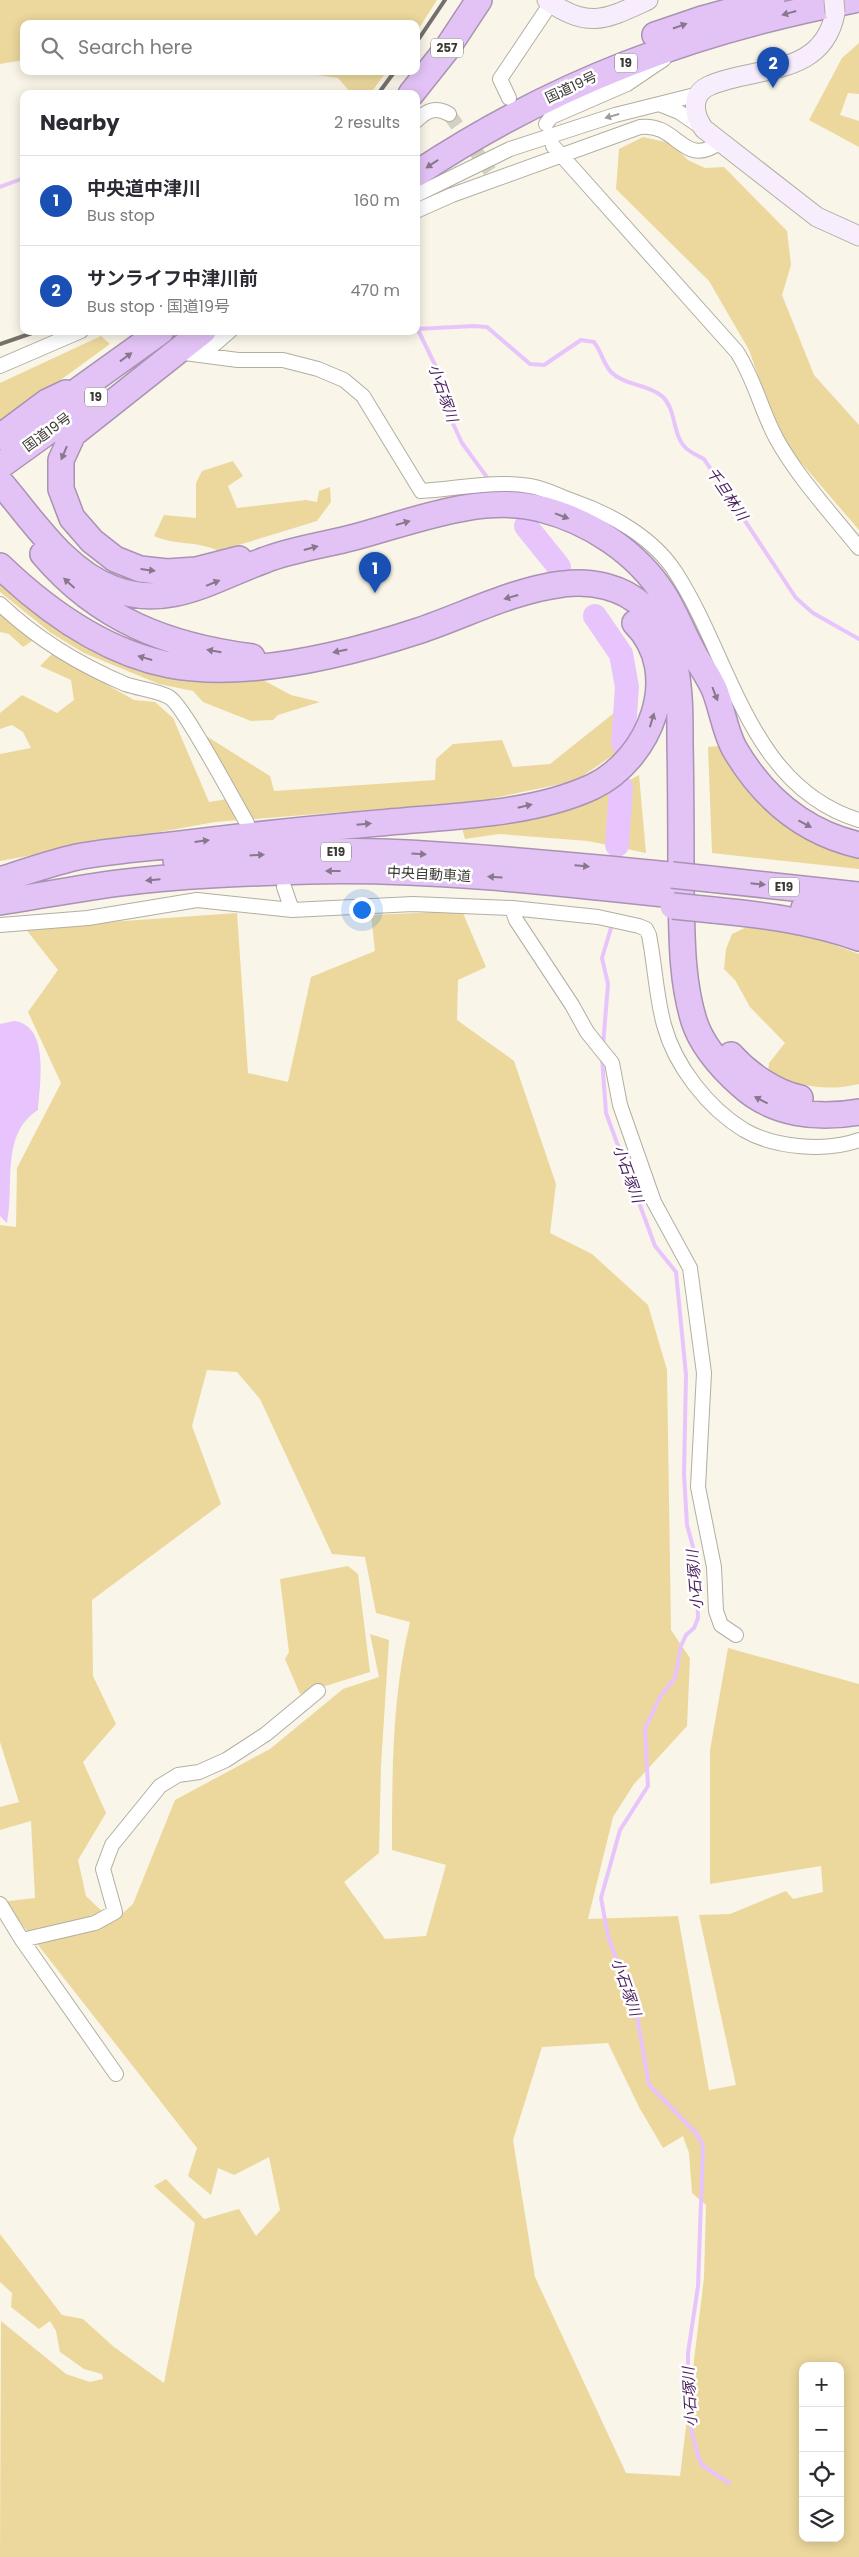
<!DOCTYPE html>
<html lang="en">
<head>
<meta charset="utf-8">
<style>
	:root { --surface:#fff; --page:#f2f2f3; --text:#2b2b33; --muted:#7c7c81; --line:#e1e1e2; --accent:#b45309 }
	body { margin:0; font-family:Poppins,"Noto Sans JP",sans-serif; background:var(--page); color:var(--text) }
	.controls { position:absolute; right:15px; bottom:15px; display:grid; overflow:hidden; border-radius:10px; box-shadow:0 2px 12px #0003 }
	.controls button { width:45px; height:45px; display:grid; place-items:center; padding:0; border:0; border-bottom:1px solid var(--line); background:var(--surface); color:var(--text); font:25px sans-serif }
	.you { position:absolute; left:361px; top:909px; width:18px; height:18px; margin:-12px; border:4px solid #fff; border-radius:50%; background:#1a73e8; box-shadow:0 0 0 8px #1a73e833 }
	.badge { display:grid; place-items:center; width:32px; height:32px; border-radius:50%; background:var(--accent); color:#fff; font-size:16px; font-weight:700 }
	.pin { position:absolute; translate:-50% -41px; filter:drop-shadow(0 1px 2px #0008) }
	.pin::after { content:''; position:absolute; top:26px; width:18px; height:15px; background:inherit; clip-path:polygon(0 0,100% 0,50% 100%) }
	.list { margin:0; padding:0; list-style:none }
	h2 { display:flex; justify-content:space-between; align-items:center; height:65px; margin:0; padding:0 20px; font-size:21px }
	h2 small { font-size:16px; font-weight:400; color:var(--muted) }
	.list li { display:grid; grid-template-columns:32px 1fr auto; gap:15px; align-items:center; box-sizing:border-box; height:90px; padding:0 20px; border-top:1px solid var(--line) }
	.list b { display:block; font-size:19px; white-space:nowrap }
	.list p { margin:0; font-size:16px; white-space:nowrap; color:var(--muted) }
	.list em { font-size:16px; font-style:normal; color:var(--muted) }
	.icon { flex:none; width:28px; height:28px; fill:none; stroke:currentColor; stroke-width:2; stroke-linecap:round; stroke-linejoin:round }
	.map { position:relative; flex:none; width:859px; height:2557px; overflow:hidden }
	.search { position:absolute; background:var(--surface); box-shadow:0 2px 12px #0003; left:20px; top:20px; width:400px; height:55px; display:flex; align-items:center; gap:12px; box-sizing:border-box; padding:0 18px; border-radius:10px; color:var(--muted); font-size:19px }
	.panel { position:absolute; background:var(--surface); box-shadow:0 2px 12px #0003; left:20px; top:90px; width:400px; height:245px; border-radius:10px }
	.map>svg:first-child { display:block }
	.green { fill:#ecd89d; fill-rule:evenodd }
	.water { fill:#e7c5fc }
	.lines { fill:none; stroke-linecap:round; stroke-linejoin:round }
	.stream { stroke:#e7c5fc; stroke-width:4 }
	.river { stroke:#e7c5fc; stroke-width:24 }
	.street-tunnel { stroke:#d3d0c4; stroke-width:14; stroke-dasharray:14 7; stroke-linecap:butt }
	.street-casing { stroke:#b2aea2; stroke-width:16 }
	.secondary-casing { stroke:#b2aea2; stroke-width:21 }
	.highway-casing { stroke:#a993b2; stroke-width:28 }
	.street { stroke:#fff; stroke-width:14 }
	.secondary { stroke:#f7edfc; stroke-width:19 }
	.highway { stroke:#e3c3f6; stroke-width:25 }
	.rail { stroke:#74716a; stroke-width:4 }
	.secondary-bridge-casing { stroke:#b2aea2; stroke-width:21; stroke-linecap:butt }
	.highway-bridge-casing { stroke:#a993b2; stroke-width:28; stroke-linecap:butt }
	.secondary-bridge { stroke:#f7edfc; stroke-width:19 }
	.highway-bridge { stroke:#e3c3f6; stroke-width:25 }
	.oneway { fill:#87788c }
	.oneway2 { fill:#9e9c9a }
	.labels { text-anchor:middle; stroke-width:5; stroke-linejoin:round; paint-order:stroke }
	.shield { fill:#fff; stroke:#767572; stroke-width:1 }
	.shield-label { font-size:12px; font-weight:bold; fill:#3c3a35 }
	.street-label { font-size:14px; fill:#3c3a35; stroke:#fff }
	.water-label { font-size:15px; font-style:italic; fill:#481e5d; stroke:#fff }
</style>
</head>
<body>
<div class="map">
<svg width="859" height="2557" viewBox="0 0 859 2557">
	<rect width="100%" height="100%" fill="#f9f5e8"/>
	<path class="green" d="M0,0H437L416,33V24H24V60L0,64Z
		M859,43V94L848,93L840,115L859,121V147L809,120L842,58Z
		M289,71H387L370,94H352L338,78Z
		M643,137L670,143L688,160L705,168L724,167L787,231L791,265L782,295L814,375L859,425V530L780,438L749,350L709,281L616,189L619,149Z
		M101,336L110,344L0,424V383Z
		M233,461L243,476L228,486L237,508L306,500L317,502L319,491L330,487L331,502L317,521L219,551C195,540 177,546 154,536L164,515L196,518V483L202,471Z
		M0,575L55,620L263,680L291,695L320,702L278,715L273,720L251,721L203,702L193,691L159,684L84,653L51,633L0,592Z
		M0,613L35,639L23,647L9,634L0,632Z
		M52,654L134,700L155,702L173,718L209,802L240,797L203,734L270,776L274,791L435,780L436,759L453,744L502,740L513,767L550,764L619,709L615,754L575,781L480,801L215,822L0,861V754L31,748L23,732L12,725L0,729V713L22,695L57,713L74,700L71,680L40,666Z
		M719,746C740,780 761,810 797,830C816,840 839,845 859,853V869L712,853L708,747Z
		M639,775L646,853L588,841L499,834L465,839L462,828L596,798Z
		M462,911L486,967L458,980L457,1020L514,1061L556,1184L550,1233L592,1254L648,1305L667,1370L671,1630L690,1658L687,1726L634,1784L613,1817L588,1919L678,1916L709,2090L736,2085L699,1915L730,1914L786,1891L793,1899L823,1892L821,1866L710,1884V1750L728,1648L859,1684V2557H0L1,2321L66,2374L90,2382L103,2379L102,2374L84,2369L60,2352L56,2331L50,2321L39,2329L11,2307L12,2293L0,2282V2234L62,2315L83,2319L114,2347L164,2383L195,2223L154,2186L166,2179L204,2219L239,2209L256,2236L280,2210L269,2157L234,2175L218,2168L211,2195L188,2176L197,2148L13,1913L0,1902L35,1898L31,1821L0,1830V1807L19,1802L0,1742V1225L16,1227L17,1168L61,1083L28,1012L58,970L25,928L237,913L248,1073L288,1082L311,977L375,951L371,915ZM207,1370L237,1372L260,1399L332,1554L365,1557L376,1613L410,1622C392,1696 392,1773 392,1850L446,1865L426,1936L385,1939L344,1882L379,1853L381,1766L389,1640L370,1634L379,1677L343,1689L270,1749L175,1800L133,1904L113,1922L86,1896L78,1860L106,1813L83,1762L116,1724L93,1676L92,1600L221,1504L192,1426ZM608,2043L639,2107L663,2148L683,2136L689,2153L692,2193L706,2205L704,2278L680,2476L626,2473L535,2277L513,2140L542,2047ZM803,2366H840V2538H803Z
		M749,926L799,932L859,954V1084C827,1092 797,1086 768,1073L769,1063L785,1043L750,1007L735,980L724,969L726,949L732,934Z
		M348,1566L358,1574L370,1672L300,1694L285,1659L289,1652L280,1579Z"/>
	<path class="water" d="M14,1021C50,1025 40,1084 38,1110C0,1134 15,1185 7,1223L0,1216V1024Z"/>
	<g class="lines">
		<path class="stream" d="M0,187L24,178
			M416,329L474,326L487,327L530,364L544,365L581,340L594,342C601,351 604,365 611,372C625,386 649,384 663,397C677,411 672,437 687,449C692,453 698,456 704,459L796,598L813,613L859,639
			M418,330L440,375L448,413L462,443L489,480
			M603,1046L608,984L602,958L611,928
			M602,1058L606,1113L655,1246L676,1272L686,1375L684,1474L687,1525L696,1558L698,1618L694,1628L686,1635L681,1646L675,1678L660,1697L645,1728L648,1786L620,1830L601,1898L608,1936L637,2016L649,2085L697,2134L703,2146L698,2286L688,2353V2395L692,2433L699,2459L702,2465L729,2483"/>
		<path class="river" d="M526,526L559,567
			M595,616L621,654L627,687L623,743
			M617,845L621,787"/>
		<path class="street-tunnel" d="M449,114L490,171"/>
		<defs>
			<path id="street" d="M509,98L500,79L551,3L557,0
				M659,104L679,112L704,129
				M416,121C426,111 435,106 449,114
				M546,124L551,117L627,84L664,59
				M553,146L737,352C755,380 761,410 776,438C798,478 831,513 859,548
				M416,195L510,149L615,115L699,94
				M416,211L452,195L640,127C678,122 683,170 720,142
				M177,352L238,360H283L318,369L344,380L363,396L421,491C456,489 495,480 530,486C544,488 559,496 573,501C611,514 654,538 676,573C731,658 749,787 859,820
				M202,355L230,331
				M0,366L81,331
				M0,604C37,639 78,664 125,684C139,689 156,690 169,697C183,704 235,803 247,823
				M284,887L292,910L413,904L512,908L598,917L639,926L646,929L649,935C655,965 656,996 664,1025C675,1066 708,1108 744,1130C775,1148 826,1152 859,1140
				M512,908L516,920L572,1005L587,1032L612,1063L620,1105L654,1202L690,1268L704,1373L698,1487L714,1567L716,1611L721,1625L736,1635
				M0,925L88,918L197,900L292,910
				M0,1904L22,1940L116,2074
				M22,1940L95,1923L115,1912L103,1869L112,1845L160,1786L178,1775L199,1772L226,1760L266,1734L318,1691"/>
			<path id="secondary" d="M547,0C588,30 607,19 648,0
				M835,13C823,77 756,66 711,85C690,93 693,115 704,129L817,217L859,236"/>
			<path id="highway" d="M655,35L702,19L772,0
				M411,94L446,50L479,0
				M416,174C553,83 692,31 854,0
				M203,331L73,434L61,460V489L72,518L92,541L115,559L140,569L167,572L196,570L239,559
				M55,407L161,331
				M0,437L47,402L66,393
				M0,466L86,404
				M0,482C32,519 65,572 114,589C169,610 215,578 265,560C293,549 325,545 355,537C411,522 483,493 541,509C589,521 637,552 664,595C674,611 682,631 691,648C698,663 709,676 715,691C722,709 725,731 734,748C763,798 803,832 859,845
				M43,554C99,620 168,646 252,657
				M0,566C48,612 104,652 170,665C247,679 345,655 418,631C466,615 513,590 563,584C591,580 623,587 644,607C681,643 680,695 680,744C681,792 681,841 681,890C682,934 681,979 694,1021C702,1046 722,1068 741,1085C773,1115 818,1119 859,1112
				M176,860C245,855 315,850 384,852C480,856 576,866 672,875
				M710,879L859,895
				M0,880C25,872 51,863 77,857C108,851 141,849 172,845C241,836 310,829 379,823C447,816 529,816 592,787C650,760 685,673 635,623
				M0,902C40,896 79,888 119,883C182,875 245,873 308,871C430,868 552,882 673,895
				M804,908L859,913
				M713,910C763,915 811,921 859,938
				M731,1055C748,1074 775,1093 800,1098"/>
		</defs>
		<use href="#street" class="street-casing"/>
		<use href="#secondary" class="secondary-casing"/>
		<use href="#highway" class="highway-casing"/>
		<use href="#street" class="street"/>
		<use href="#secondary" class="secondary"/>
		<use href="#highway" class="highway"/>
		<path class="rail" d="M416,43L445,0
			M378,94L395,71
			M0,344L38,331"/>
		<defs>
			<path id="secondary-bridge" d="M834,0L835,13"/>
			<path id="highway-bridge" d="M672,875L710,879
				M673,906L713,910"/>
		</defs>
		<use href="#secondary-bridge" class="secondary-bridge-casing"/>
		<use href="#highway-bridge" class="highway-bridge-casing"/>
		<use href="#secondary-bridge" class="secondary-bridge"/>
		<use href="#highway-bridge" class="highway-bridge"/>
	</g>
	<defs><path id="oneway-solid" d="M-6-.8H1V-3.2L6.5 0L1 3.2V.8H-6Z" transform="scale(1.25)"/></defs>
	<g class="oneway">
		<use href="#oneway-solid" transform="translate(789 13) rotate(164)"/>
		<use href="#oneway-solid" transform="translate(680 26) rotate(-19)"/>
		<use href="#oneway-solid" transform="translate(432 164) rotate(146)"/>
		<use href="#oneway-solid" transform="translate(126 357) rotate(-36)"/>
		<use href="#oneway-solid" transform="translate(64 453) rotate(113)"/>
		<use href="#oneway-solid" transform="translate(562 516) rotate(21)"/>
		<use href="#oneway-solid" transform="translate(403 523) rotate(-16)"/>
		<use href="#oneway-solid" transform="translate(311 548) rotate(-15)"/>
		<use href="#oneway-solid" transform="translate(148 570) rotate(7)"/>
		<use href="#oneway-solid" transform="translate(69 583) rotate(-138)"/>
		<use href="#oneway-solid" transform="translate(213 583) rotate(-22)"/>
		<use href="#oneway-solid" transform="translate(511 597) rotate(164)"/>
		<use href="#oneway-solid" transform="translate(214 651) rotate(-170)"/>
		<use href="#oneway-solid" transform="translate(340 651) rotate(168)"/>
		<use href="#oneway-solid" transform="translate(145 658) rotate(-164)"/>
		<use href="#oneway-solid" transform="translate(715 694) rotate(69)"/>
		<use href="#oneway-solid" transform="translate(652 720) rotate(-73)"/>
		<use href="#oneway-solid" transform="translate(525 806) rotate(-13)"/>
		<use href="#oneway-solid" transform="translate(364 824) rotate(-5)"/>
		<use href="#oneway-solid" transform="translate(805 824) rotate(28)"/>
		<use href="#oneway-solid" transform="translate(202 841) rotate(-7)"/>
		<use href="#oneway-solid" transform="translate(419 854) rotate(3)"/>
		<use href="#oneway-solid" transform="translate(257 855) rotate(-3)"/>
		<use href="#oneway-solid" transform="translate(582 866) rotate(5)"/>
		<use href="#oneway-solid" transform="translate(333 871) rotate(-180)"/>
		<use href="#oneway-solid" transform="translate(495 877) rotate(-176)"/>
		<use href="#oneway-solid" transform="translate(153 880) rotate(175)"/>
		<use href="#oneway-solid" transform="translate(758 884) rotate(6)"/>
		<use href="#oneway-solid" transform="translate(761 1100) rotate(-153)"/>
	</g>
	<use class="oneway2" href="#oneway-solid" transform="translate(612 116) rotate(164)"/>
	<g class="labels">
		<g class="shield">
			<rect x="431" y="38.5" width="32" height="19" rx="4"/>
			<rect x="615" y="53.5" width="22" height="19" rx="4"/>
			<rect x="85" y="387.5" width="22" height="19" rx="4"/>
			<rect x="321" y="842.5" width="30" height="19" rx="4"/>
			<rect x="769" y="877.5" width="30" height="19" rx="4"/>
		</g>
		<g class="shield-label">
			<text x="447" y="52">257</text>
			<text x="626" y="67">19</text>
			<text x="96" y="401">19</text>
			<text x="336" y="856">E19</text>
			<text x="784" y="891">E19</text>
		</g>
		<g class="street-label">
			<text transform="translate(571 87) rotate(-25)" y="5">国道19号</text>
			<text transform="translate(47 432) rotate(-36)" y="5">国道19号</text>
			<text transform="translate(429 874) rotate(3)" y="5">中央自動車道</text>
		</g>
		<g class="water-label">
			<text transform="translate(443 393) rotate(71)" y="5">小石塚川</text>
			<text transform="translate(727 494) rotate(56)" y="5">千旦林川</text>
			<text transform="translate(628 1174) rotate(70)" y="5">小石塚川</text>
			<text transform="translate(695 1580) rotate(-95)" y="5">小石塚川</text>
			<text transform="translate(626 1987) rotate(71)" y="5">小石塚川</text>
			<text transform="translate(690 2397) rotate(-93)" y="5">小石塚川</text>
		</g>
	</g>
</svg>
<div class="controls">
<button>+</button>
<button>−</button>
<button><svg class="icon" aria-label="locate" viewBox="0 0 24 24"><circle cx="12" cy="12" r="6"/><path d="M12 2v4M12 18v4M2 12h4M18 12h4"/></svg></button>
<button><svg class="icon" aria-label="layers" viewBox="0 0 24 24"><path d="M12 4l9 5-9 5-9-5zM3 14l9 5 9-5"/></svg></button>
</div>
<div class="you"></div>
<div class="pin badge" style="left:375px;top:593px;background:#1a4fb4">1</div>
<div class="pin badge" style="left:773px;top:88px;background:#1a4fb4">2</div>
<div class="search"><svg class="icon" aria-label="search" viewBox="0 0 24 24"><circle cx="10" cy="10" r="6"/><path d="M15 15l6 6"/></svg>Search here</div>
<section class="panel">
<h2>Nearby<small>2 results</small></h2>
<ul class="list">
<li><span class="badge" style="background:#1a4fb4">1</span><div><b>中央道中津川</b><p>Bus stop</p></div><em>160 m</em></li>
<li><span class="badge" style="background:#1a4fb4">2</span><div><b>サンライフ中津川前</b><p>Bus stop · 国道19号</p></div><em>470 m</em></li>
</ul>
</section>
</div>
</body>
</html>
